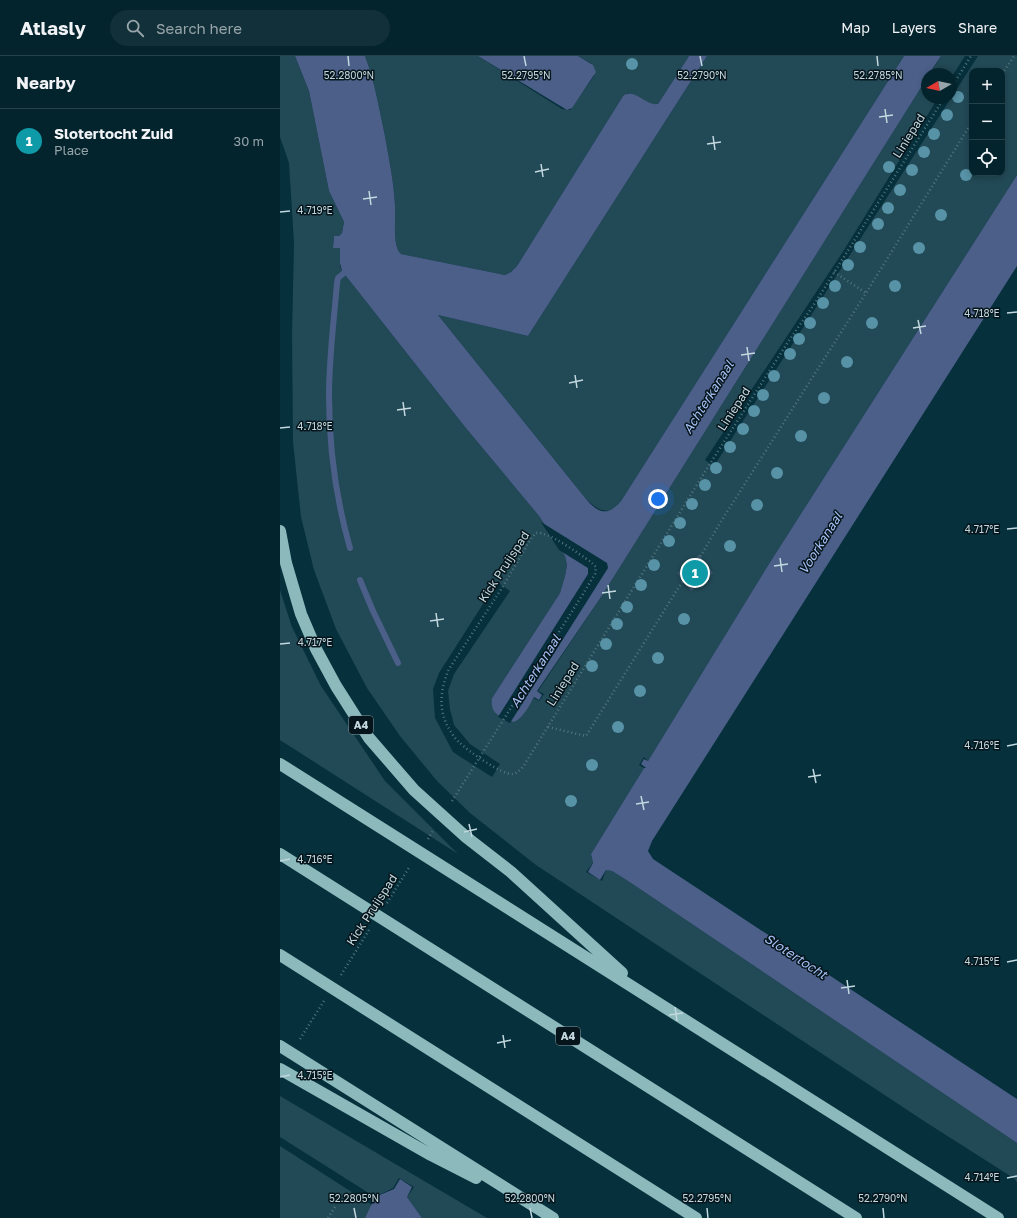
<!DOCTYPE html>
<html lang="en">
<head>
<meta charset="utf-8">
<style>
	:root { --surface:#04242d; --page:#123039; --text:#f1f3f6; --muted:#97a4aa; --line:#254149; --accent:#d93025 }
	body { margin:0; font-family:"Golos Text",sans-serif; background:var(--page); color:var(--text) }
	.controls { position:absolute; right:12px; top:12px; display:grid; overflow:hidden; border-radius:8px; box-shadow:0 2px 6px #0003 }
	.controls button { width:36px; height:36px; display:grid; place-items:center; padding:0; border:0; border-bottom:1px solid var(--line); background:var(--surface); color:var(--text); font:20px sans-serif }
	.compass { position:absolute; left:641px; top:12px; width:36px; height:36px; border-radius:50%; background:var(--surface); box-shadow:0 2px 6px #0003; rotate:261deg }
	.you { position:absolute; left:378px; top:443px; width:14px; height:14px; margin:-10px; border:3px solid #fff; border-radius:50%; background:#1a73e8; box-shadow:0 0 0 6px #1a73e833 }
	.badge { display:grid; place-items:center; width:26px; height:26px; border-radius:50%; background:var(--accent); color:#fff; font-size:13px; font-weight:700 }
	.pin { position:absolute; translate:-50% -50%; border:2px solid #fff; box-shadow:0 1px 4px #0006 }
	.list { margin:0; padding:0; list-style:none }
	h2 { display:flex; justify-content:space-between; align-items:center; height:52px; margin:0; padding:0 16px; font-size:17px }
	h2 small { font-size:13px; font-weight:400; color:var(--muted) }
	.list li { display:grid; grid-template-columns:26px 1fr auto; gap:12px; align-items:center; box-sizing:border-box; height:64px; padding:0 16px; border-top:1px solid var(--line) }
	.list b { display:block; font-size:15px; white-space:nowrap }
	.list p { margin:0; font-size:13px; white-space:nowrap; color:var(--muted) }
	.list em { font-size:13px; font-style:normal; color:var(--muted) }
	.icon { flex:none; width:22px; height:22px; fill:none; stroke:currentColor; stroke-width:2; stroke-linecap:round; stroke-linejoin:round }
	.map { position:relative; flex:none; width:737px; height:1162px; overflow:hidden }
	header { display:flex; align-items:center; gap:24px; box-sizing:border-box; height:56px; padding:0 20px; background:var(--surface); border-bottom:1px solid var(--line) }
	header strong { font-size:19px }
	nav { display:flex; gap:22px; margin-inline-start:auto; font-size:14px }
	.search { width:280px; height:36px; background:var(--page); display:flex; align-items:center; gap:10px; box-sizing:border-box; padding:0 14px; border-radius:22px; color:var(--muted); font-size:15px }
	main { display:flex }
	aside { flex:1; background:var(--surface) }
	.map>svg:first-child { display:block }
	.green { fill:#224956; fill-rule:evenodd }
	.water { fill:#4b5f88 }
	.pier { fill:#05303c }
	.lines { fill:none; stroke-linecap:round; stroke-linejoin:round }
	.stream { stroke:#4b5f88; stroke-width:6 }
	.building { fill:#3d596f }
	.path { stroke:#53757e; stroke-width:2.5; stroke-dasharray:1 3; stroke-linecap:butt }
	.highway { stroke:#8bb9bc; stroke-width:12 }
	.tree { fill:#5792a6 }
	.ticks { fill:none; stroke:#c2d7de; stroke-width:1.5 }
	.labels { text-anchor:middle; stroke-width:3; stroke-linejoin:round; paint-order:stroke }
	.shield { fill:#06151b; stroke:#8a9da4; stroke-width:1 }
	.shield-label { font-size:11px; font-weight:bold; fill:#c2d7de }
	.street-label { font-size:12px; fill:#c2d7de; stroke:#06151b }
	.water-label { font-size:13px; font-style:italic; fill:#a6c1f5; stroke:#06151b }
	.ticks-label { font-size:10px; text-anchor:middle; fill:#c2d7de; stroke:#06151b; stroke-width:3; stroke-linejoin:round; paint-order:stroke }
</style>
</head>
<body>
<header>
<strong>Atlasly</strong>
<div class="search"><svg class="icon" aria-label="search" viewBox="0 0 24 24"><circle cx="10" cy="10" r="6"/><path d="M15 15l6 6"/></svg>Search here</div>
<nav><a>Map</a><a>Layers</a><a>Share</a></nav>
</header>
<main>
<aside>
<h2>Nearby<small></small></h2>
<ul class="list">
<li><span class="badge" style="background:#0f9aa8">1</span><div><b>Slotertocht Zuid</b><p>Place</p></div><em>30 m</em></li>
</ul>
</aside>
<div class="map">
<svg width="737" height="1162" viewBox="0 0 737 1162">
	<rect width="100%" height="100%" fill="#05303c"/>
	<path class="green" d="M0,0H15L29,35L49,135L64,166L62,177L59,180H54L53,192H60V210L62,215L185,371L259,460L285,500L287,509L285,520L280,537L212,642L239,663L254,642L259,645L264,638L258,635L323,538L647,22V42H658L564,194L425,404L434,410L698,0H737V119L487,511L368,705L364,701L359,709L364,712L311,798L313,807L306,816L322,825L326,814L332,815L348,825L737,1087V1127L735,1123L647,1067L256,809L190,757L157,725L120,680L87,632L56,573L34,514L21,461L13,386L12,279L14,187L9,107L0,81ZM692,15H722V117H692ZM217,526L230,535L174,618L168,635L170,653L174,669L190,688L220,708L212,721L173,696L155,662L153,633L159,617Z
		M85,0H198L282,53L290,54L314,20L312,8L298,0H409L378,48C368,50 358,40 348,37L343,40L237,210L231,216L225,219L121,198C112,190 116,162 115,150C114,126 109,104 105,80C99,53 95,26 85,0Z
		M427,0H624L341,445L333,454C322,457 314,451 306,443L158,259L248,280Z
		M661,0H685L671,22V18H650Z
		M0,534L12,571L41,630L105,725L178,798L0,684Z
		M0,1040L207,1162H142L127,1141L134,1131L119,1122L113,1132L95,1141L0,1081Z
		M0,1090L92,1149L85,1162H0Z"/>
	<path class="water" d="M15,0H85C95,26 99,53 105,80C109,104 114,126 115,150C116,162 112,190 121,198L225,219L231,216L237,210L343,40C354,31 365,50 378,48L409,0H427L248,280L158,259L306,443C318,457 328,461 341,445L624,0H661L649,18H647V22L323,538L257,635L262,639L259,644L254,641C250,649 242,664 233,666C219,659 210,659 212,642L280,537L285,520L287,509L285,500L259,460L185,371L62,215L60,207V192H53L54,180H59L62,177L64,166L49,135L29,35Z
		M198,0H298L313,9L316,16L292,52L287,54Z
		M737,119V210L372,785L368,795L373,803L737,1043V1087L348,825L332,815L326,814L320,824L308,816L313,807L311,798L364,712H366L361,708L364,703L370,706L368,705L487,511Z
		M120,1123L132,1131L127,1141L142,1162H85L95,1141L114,1133Z"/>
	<path class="pier" d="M261,466L327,507L328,512L230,667L218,661L308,518V512L279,494Z"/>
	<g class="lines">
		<path class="stream" d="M64,217L58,222L57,227C54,264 49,302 49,339C49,391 56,443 70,492
			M80,524L93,555L118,607"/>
	</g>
	<path class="building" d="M419,499L433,517L411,535L397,517Z"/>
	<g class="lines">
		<path class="path" d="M722,18L734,0
			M671,32L691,0
			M554,216L586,237
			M268,671L306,680L397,534L423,496L440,467L586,237L692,66
			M172,745L303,538L315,518L316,511L311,506C299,498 268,475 256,477L252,481L222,532L169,613C161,631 158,651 167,669C170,675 175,683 180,687C188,695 222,719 233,718C237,717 240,714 243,711L426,414L508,286L535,247L664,42
			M148,783L154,773
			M107,847L130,810
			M61,919L89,874
			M20,983L44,945
			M48,1162L55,1151"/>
		<path class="highway" d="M0,475L6,507L21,558L36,593L56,630L89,682L134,734L186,781L231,816L342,917
			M0,708L718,1162
			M0,798L576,1162
			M0,899L416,1162
			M0,990L273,1162
			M0,1013L151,1099L196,1122"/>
	</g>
	<g class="tree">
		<circle cx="352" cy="8" r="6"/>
		<circle cx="678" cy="41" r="6"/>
		<circle cx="667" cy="59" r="6"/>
		<circle cx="654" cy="78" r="6"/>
		<circle cx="644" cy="96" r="6"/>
		<circle cx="609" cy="111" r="6"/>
		<circle cx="632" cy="114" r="6"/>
		<circle cx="686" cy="119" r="6"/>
		<circle cx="620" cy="134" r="6"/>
		<circle cx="608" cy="152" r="6"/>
		<circle cx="661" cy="159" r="6"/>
		<circle cx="598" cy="168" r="6"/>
		<circle cx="580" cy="191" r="6"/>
		<circle cx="639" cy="192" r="6"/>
		<circle cx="568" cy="209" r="6"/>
		<circle cx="555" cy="230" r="6"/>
		<circle cx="615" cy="230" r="6"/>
		<circle cx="543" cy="247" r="6"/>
		<circle cx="530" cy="267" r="6"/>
		<circle cx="592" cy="267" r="6"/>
		<circle cx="519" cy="283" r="6"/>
		<circle cx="510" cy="298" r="6"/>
		<circle cx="567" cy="306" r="6"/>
		<circle cx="494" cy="320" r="6"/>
		<circle cx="483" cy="339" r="6"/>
		<circle cx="544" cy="342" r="6"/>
		<circle cx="474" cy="355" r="6"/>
		<circle cx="463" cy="373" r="6"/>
		<circle cx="521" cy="380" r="6"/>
		<circle cx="450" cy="391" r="6"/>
		<circle cx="436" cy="412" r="6"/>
		<circle cx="497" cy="417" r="6"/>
		<circle cx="425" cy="429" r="6"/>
		<circle cx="412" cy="448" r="6"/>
		<circle cx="477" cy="449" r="6"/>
		<circle cx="400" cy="467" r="6"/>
		<circle cx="389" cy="485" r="6"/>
		<circle cx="450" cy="490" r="6"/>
		<circle cx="374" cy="509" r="6"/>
		<circle cx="361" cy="529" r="6"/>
		<circle cx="347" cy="551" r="6"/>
		<circle cx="404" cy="563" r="6"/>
		<circle cx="337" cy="568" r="6"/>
		<circle cx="326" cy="588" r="6"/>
		<circle cx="378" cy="602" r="6"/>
		<circle cx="312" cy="610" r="6"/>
		<circle cx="360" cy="635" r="6"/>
		<circle cx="338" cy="671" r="6"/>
		<circle cx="312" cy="709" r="6"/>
		<circle cx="291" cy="745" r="6"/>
	</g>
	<path class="ticks" d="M68,0L69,10M244,0L246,10M420,0L422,10M597,0L598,10M605,53L607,67M599,61L613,59M433,80L435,94M427,88L441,86M261,108L263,121M255,116L269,113M89,135L91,149M83,143L97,141M0,156L10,155M727,257L737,256M638,264L641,278M633,272L646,270M467,291L469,305M461,299L475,297M295,319L297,332M289,327L303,324M123,346L125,360M117,354L131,352M0,372L10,371M727,473L737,472M500,502L502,516M494,510L508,508M328,529L330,543M322,537L336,535M156,557L158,571M150,565L164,563M0,588L10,587M727,690L737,688M533,713L536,727M528,721L541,719M361,740L364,754M356,748L369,746M189,768L192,781M184,776L197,773M0,805L10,803M727,906L737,904M567,924L569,938M561,932L575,930M395,951L397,965M389,959L403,957M223,979L225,992M217,987L231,984M0,1021L10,1019M727,1122L737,1120M74,1152L76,1162M250,1152L252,1162M427,1152L428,1162M603,1152L604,1162"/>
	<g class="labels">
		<g class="shield">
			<rect x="69" y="660" width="24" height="18" rx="3"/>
			<rect x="276" y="971" width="24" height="18" rx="3"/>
		</g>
		<g class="shield-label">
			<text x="81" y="673">A4</text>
			<text x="288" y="984">A4</text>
		</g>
		<g class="street-label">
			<text transform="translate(629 80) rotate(-58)" y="4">Liniepad</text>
			<text transform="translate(454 353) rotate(-57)" y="4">Liniepad</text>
			<text transform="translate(224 511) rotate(-57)" y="4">Kick Pruijspad</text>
			<text transform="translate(283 628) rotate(-58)" y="4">Liniepad</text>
			<text transform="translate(92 854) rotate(-57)" y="4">Kick Pruijspad</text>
		</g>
		<g class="water-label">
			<text transform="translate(428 341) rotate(-58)" y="5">Achterkanaal</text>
			<text transform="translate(540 487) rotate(-58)" y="5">Voorkanaal</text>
			<text transform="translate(255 615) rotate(-58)" y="5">Achterkanaal</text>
			<text transform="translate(516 900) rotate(33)" y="5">Slotertocht</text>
		</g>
	</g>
	<g class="ticks-label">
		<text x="69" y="23">52.2800°N</text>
		<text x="246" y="23">52.2795°N</text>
		<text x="422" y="23">52.2790°N</text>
		<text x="598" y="23">52.2785°N</text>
		<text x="35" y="158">4.719°E</text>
		<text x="702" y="261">4.718°E</text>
		<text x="35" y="374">4.718°E</text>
		<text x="702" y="477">4.717°E</text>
		<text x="35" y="590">4.717°E</text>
		<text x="702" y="693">4.716°E</text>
		<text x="35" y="807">4.716°E</text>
		<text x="702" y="909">4.715°E</text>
		<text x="35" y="1023">4.715°E</text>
		<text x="702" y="1125">4.714°E</text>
		<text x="74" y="1146">52.2805°N</text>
		<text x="250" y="1146">52.2800°N</text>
		<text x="427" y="1146">52.2795°N</text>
		<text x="603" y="1146">52.2790°N</text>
	</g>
</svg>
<div class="controls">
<button>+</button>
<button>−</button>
<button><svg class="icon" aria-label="locate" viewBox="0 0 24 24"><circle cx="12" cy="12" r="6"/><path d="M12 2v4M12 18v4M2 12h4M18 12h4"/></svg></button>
</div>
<svg class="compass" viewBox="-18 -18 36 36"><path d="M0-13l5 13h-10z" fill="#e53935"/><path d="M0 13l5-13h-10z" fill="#97a4aa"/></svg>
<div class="you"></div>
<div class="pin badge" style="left:415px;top:517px;background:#0f9aa8">1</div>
</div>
</main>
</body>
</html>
